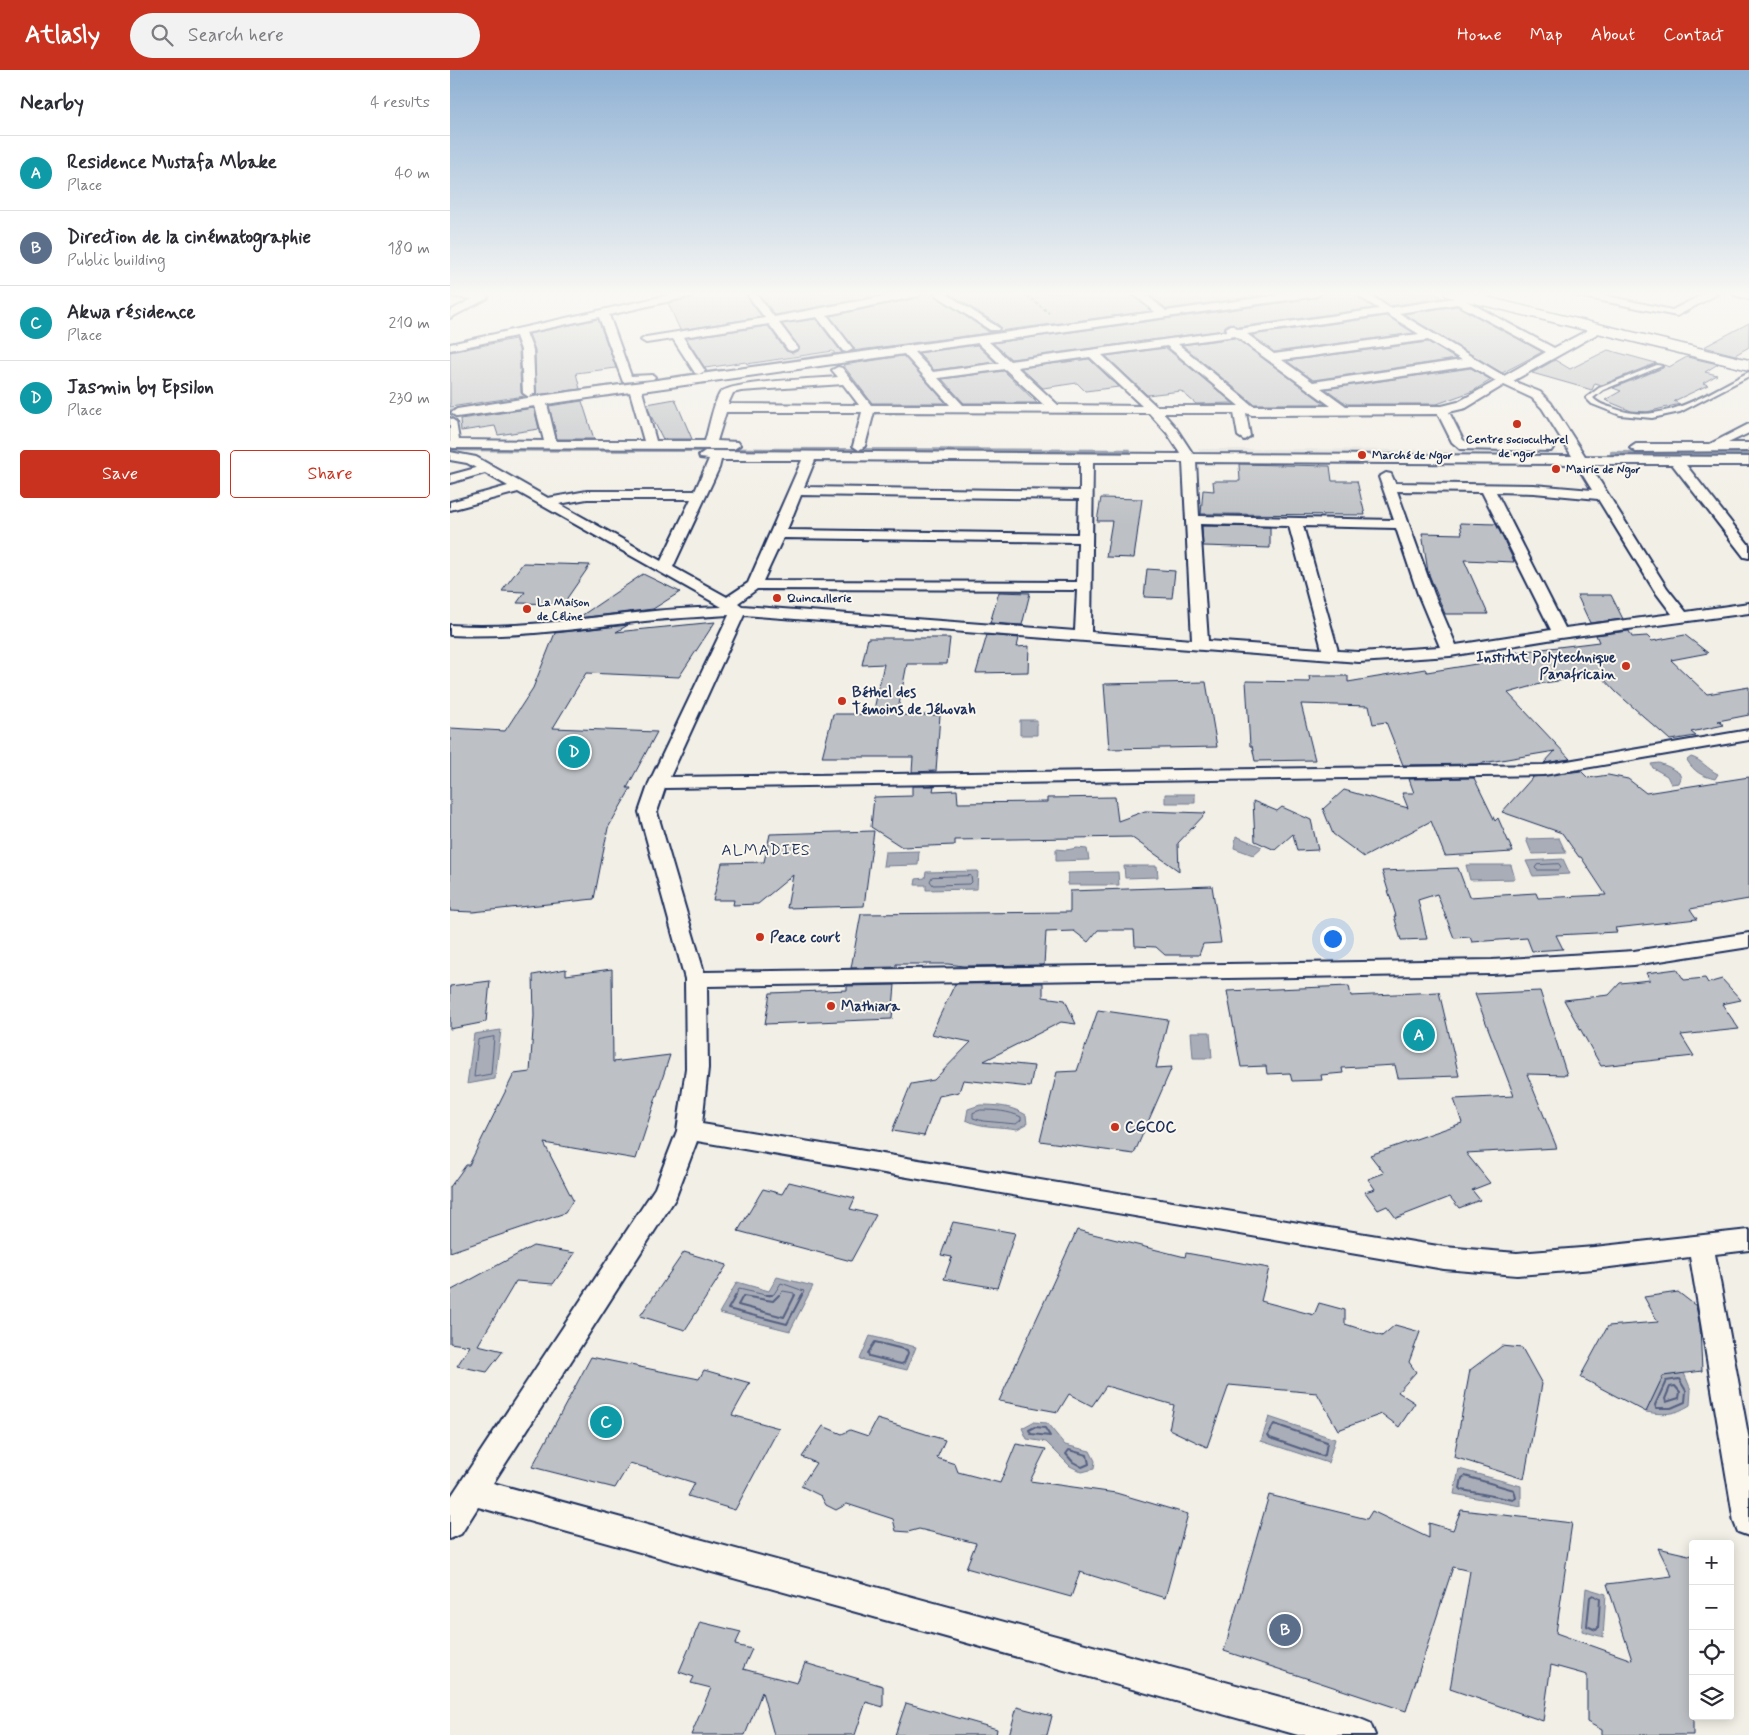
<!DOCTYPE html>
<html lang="en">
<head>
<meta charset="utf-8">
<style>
	:root { --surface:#fff; --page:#f2f2f3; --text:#2b2b33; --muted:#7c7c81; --line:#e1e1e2; --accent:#c8321e }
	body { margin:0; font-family:Mynerve,sans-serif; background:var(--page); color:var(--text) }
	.controls { position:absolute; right:15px; bottom:15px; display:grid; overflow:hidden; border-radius:5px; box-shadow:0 2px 12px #0003 }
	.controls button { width:45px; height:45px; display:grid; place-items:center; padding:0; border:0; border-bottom:1px solid var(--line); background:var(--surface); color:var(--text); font:25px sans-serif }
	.you { position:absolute; left:882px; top:868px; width:18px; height:18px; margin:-12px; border:4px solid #fff; border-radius:50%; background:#1a73e8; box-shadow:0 0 0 8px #1a73e833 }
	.badge { display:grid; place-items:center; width:32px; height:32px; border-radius:50%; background:var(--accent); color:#fff; font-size:16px; font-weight:700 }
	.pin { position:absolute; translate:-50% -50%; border:2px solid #fff; box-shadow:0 1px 5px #0006 }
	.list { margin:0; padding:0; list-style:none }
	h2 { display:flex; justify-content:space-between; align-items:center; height:65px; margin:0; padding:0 20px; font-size:21px }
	h2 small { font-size:16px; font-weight:400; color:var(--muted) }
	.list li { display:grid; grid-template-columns:32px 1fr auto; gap:15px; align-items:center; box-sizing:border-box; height:75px; padding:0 20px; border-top:1px solid var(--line) }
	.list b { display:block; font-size:19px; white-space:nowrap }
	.list p { margin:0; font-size:16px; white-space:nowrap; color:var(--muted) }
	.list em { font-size:16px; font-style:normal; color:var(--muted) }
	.actions { display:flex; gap:10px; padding:15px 20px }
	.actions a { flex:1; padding:11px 0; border:1px solid var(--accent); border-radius:5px; text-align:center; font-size:18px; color:var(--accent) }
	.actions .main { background:var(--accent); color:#fff }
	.icon { flex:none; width:28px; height:28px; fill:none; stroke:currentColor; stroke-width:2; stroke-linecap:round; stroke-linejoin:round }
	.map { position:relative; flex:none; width:1299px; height:1665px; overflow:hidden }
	header { display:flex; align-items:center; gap:30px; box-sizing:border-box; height:70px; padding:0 25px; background:var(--accent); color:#fff }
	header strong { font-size:24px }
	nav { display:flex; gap:28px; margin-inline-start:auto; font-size:18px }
	.search { width:350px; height:45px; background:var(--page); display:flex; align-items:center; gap:12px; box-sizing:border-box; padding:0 18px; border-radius:28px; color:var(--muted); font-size:19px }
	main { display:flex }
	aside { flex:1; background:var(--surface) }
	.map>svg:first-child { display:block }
	.built { fill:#e2e1dc }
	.water { fill:#a9adb7; stroke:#707b93 }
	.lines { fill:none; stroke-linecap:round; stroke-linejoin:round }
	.shore-far1 { stroke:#546182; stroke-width:1 }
	.shore { stroke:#546182; stroke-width:2 }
	.stream { stroke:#707b93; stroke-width:4.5 }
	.building { fill:#bdc0c4; stroke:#1b2f5e }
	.lane-casing { stroke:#1b2f5e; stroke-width:4 }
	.street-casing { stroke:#1b2f5e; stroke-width:4 }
	.secondary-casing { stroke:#1b2f5e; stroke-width:3 }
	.path { stroke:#1b2f5e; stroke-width:2; stroke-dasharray:3 2; stroke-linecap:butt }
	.lane { fill:#fbf7ec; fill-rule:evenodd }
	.street { fill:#fbf7ec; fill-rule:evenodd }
	.secondary { fill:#fbf7ec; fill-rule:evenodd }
	.poi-dot { fill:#c8321e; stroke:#fbf7ec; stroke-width:2 }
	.labels { text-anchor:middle; stroke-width:4; stroke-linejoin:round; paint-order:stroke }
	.far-poi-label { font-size:12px; font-weight:bold; fill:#1b2f5e; stroke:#fbf7ec; text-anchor:start }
	.poi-label { font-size:15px; font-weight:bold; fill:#1b2f5e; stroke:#fbf7ec; text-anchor:start }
	.neighbourhood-label { font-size:16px; letter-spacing:1px; fill:#1b2f5e; stroke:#fbf7ec }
</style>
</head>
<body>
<header>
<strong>Atlasly</strong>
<div class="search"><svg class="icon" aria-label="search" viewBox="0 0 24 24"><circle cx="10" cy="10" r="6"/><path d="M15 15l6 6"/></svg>Search here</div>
<nav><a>Home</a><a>Map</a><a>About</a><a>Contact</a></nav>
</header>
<main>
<aside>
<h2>Nearby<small>4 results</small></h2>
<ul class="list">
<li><span class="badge" style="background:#0f9aa8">A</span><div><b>Residence Mustafa Mbake</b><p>Place</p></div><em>40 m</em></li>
<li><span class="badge" style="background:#5c6f8a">B</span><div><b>Direction de la cinématographie</b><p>Public building</p></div><em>180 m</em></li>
<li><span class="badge" style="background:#0f9aa8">C</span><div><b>Akwa résidence</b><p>Place</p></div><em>210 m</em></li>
<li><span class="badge" style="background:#0f9aa8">D</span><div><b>Jasmin by Epsilon</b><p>Place</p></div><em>230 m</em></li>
</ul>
<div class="actions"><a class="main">Save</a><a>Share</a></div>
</aside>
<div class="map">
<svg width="1299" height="1665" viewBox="0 0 1299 1665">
	<rect width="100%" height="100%" fill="#f2efe6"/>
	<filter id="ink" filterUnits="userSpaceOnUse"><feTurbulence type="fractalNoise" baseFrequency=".02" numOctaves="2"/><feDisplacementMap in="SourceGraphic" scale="10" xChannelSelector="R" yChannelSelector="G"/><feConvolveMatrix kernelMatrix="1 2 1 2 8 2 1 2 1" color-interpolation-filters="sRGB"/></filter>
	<g filter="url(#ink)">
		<path class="built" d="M748,379L1071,380L1074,385L751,384Z"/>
		<path class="water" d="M570,650H587V665H570Z
			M1241,687C1252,690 1257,699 1268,704L1265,709C1252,706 1244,702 1237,690Z
			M1209,693L1219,697L1229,703L1231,708L1229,713L1221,714L1217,706L1203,698L1201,694Z
			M715,724H745V733H715Z
			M786,766L812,777L803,785L784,778Z
			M1109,768L1116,783L1082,784L1076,769Z
			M627,778L637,779L639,790L606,791V779L616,780Z
			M469,781L468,795L433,796L435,782Z
			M1113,789L1120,804L1083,806L1076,791Z
			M1061,795L1065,809L1020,810L1016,795Z
			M674,796H707L708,807L675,808Z
			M528,801L527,819L476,820V815H465L466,809L475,808L476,802Z
			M668,802L669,815H618V803Z
			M51,960L45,1009L17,1014L24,964Z
			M741,962H760L762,988H743Z
			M530,1035C546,1035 562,1036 576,1045L577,1054L567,1059C549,1056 532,1058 516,1050L518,1039Z
			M327,1207L363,1216L340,1261L269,1243L287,1212L319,1221Z
			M420,1266L466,1277L457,1300L410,1289Z
			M1234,1303L1241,1320L1240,1335C1225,1345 1213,1345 1196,1342L1213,1306Z
			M819,1347L885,1369L878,1393L811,1371Z
			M583,1352L597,1353L615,1375L640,1381L645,1391L644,1399L632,1402L620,1396L596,1372L577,1369L572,1358Z
			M1009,1399L1071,1416V1436L1004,1424Z
			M1136,1518L1156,1524L1153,1567L1132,1561Z"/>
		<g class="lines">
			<path class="shore-far1" d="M1109,794L1111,797L1109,800H1087L1085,798L1087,795Z
				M521,806L522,812L520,814L483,815L480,811L482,807Z
				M44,967L41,1004L24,1007L28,970Z
				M531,1040C545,1040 559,1041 571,1047V1050L566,1054L533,1051L523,1048V1043Z
				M285,1226L289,1219L320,1226L324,1224L331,1213L354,1221L351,1226
				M293,1226H295
				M328,1226L333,1221L344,1223V1226"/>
			<path class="shore" d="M286,1225L278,1239L337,1254L352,1225
				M316,1225H322
				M329,1225L323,1231L293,1226L288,1235L334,1247L345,1225
				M425,1272L457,1280L458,1283L454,1293L451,1294L419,1286L418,1283Z
				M1229,1309L1236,1321L1235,1332L1221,1338H1206L1205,1335L1216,1311Z
				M1225,1316L1230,1322L1229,1328L1216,1332L1215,1329L1220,1317Z
				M824,1354L877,1372L875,1385L872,1386L820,1368L818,1365Z
				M585,1357L595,1358L600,1366L581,1364L579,1360Z
				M619,1380L637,1385L639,1394L632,1397L623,1392L616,1384Z
				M1015,1406L1064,1420L1066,1428L1063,1430L1012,1420L1010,1418L1012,1408Z
				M1143,1525L1150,1529L1148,1558L1146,1560L1137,1556L1140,1527Z"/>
			<path class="stream" d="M533,263L558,260
				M300,298L467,272
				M100,325L271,301
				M0,341L14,339
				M0,379L679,381
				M1162,383L1299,384"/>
		</g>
		<path class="building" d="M249,223H294L312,247L230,260L218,233L242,228Z
			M308,223H441L325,245Z
			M475,223H481L539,262H546L402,281L404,278L380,246L468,228Z
			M499,223H680L701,241L549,261L550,256Z
			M704,223H829L717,239L698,224Z
			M873,223H902L924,238L789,257L780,253L775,256V260L561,289L543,273L866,228Z
			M920,223H984L993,228L940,236Z
			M1007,236L1074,272L1092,282L1052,303L954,244Z
			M937,246L964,263L824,282L802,265Z
			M148,249L166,298L126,303L130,319L86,325L85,280L79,264Z
			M366,249L392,283L385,284L383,281L297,294L296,292L255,298L236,268L318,256L336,281L343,283L349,280V277L332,254Z
			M1299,253V277L1285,285L1254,277Z
			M785,268L875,334H804L732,275Z
			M65,269L69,280L71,323L75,326L0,337V282Z
			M978,272L1006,289L863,310L837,291Z
			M527,275L545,292L484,300L468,283Z
			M716,278L783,333L746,334L731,321L697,325L656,286Z
			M1158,280L1206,293L1152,315L1145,313L1142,320L1082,303L1105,290L1120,299Z
			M453,286L496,333H422L393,295Z
			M1237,287L1268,294L1255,302L1267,305L1253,313L1258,315L1224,331L1230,334L1197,342L1181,341L1155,330L1171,321L1163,318L1213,298L1214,295L1219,297Z
			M639,289L669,317L635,321L627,313L593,318L571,298Z
			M1021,298L1041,310L1023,321L987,334H897L876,319Z
			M554,301L587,333H514L492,309Z
			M225,329L242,369H213L201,346L197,334Z
			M132,331L144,369H107L99,336Z
			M84,338L89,359L48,365L45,356L11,361L10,349Z
			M789,394L880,396L882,411H907L915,445L751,444L753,420L764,421L763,411H790Z
			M651,428L692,429L684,488L656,487L662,451H647Z
			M1010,453L1046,454L1063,489L1064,492L1014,490L1038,544H995L978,502L972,463L1012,464Z
			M752,456L820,457V478L753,476Z
			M73,493L140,495L113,534L67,533L75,522L52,521Z
			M697,499L725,501L722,528L694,527Z
			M193,504L230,522L203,539L128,548Z
			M549,522L580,523L572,555L540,553Z
			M1127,525H1161L1173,549L1140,553Z
			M265,552L229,607L136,603L103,658L207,662L177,718H181L158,758L144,829L23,842L0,841V658L55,661L83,618L105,563L178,555L166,562Z
			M1179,561L1182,567L1197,566L1202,571L1235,565L1258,583L1221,590L1257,624L1299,617V645L1268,651L1274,655L1241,662L1246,666L1220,670L1166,622L1150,605L1094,613L1058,623L1120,689L1094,693L1105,681L1027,694L953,695L936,652L923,654L919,636L851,634L865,690L805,691L802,676H800L796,611L860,612L859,606H898V612L975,599L977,602L1063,588L1059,583L1149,572L1146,565Z
			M537,565L569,568L567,577L579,576L578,602L526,603Z
			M418,568H500L497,594H457L447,645H490L486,701L462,702L463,687H372L383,644H423L434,594L412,595Z
			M756,612L767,677L659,679L654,614Z
			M1131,701L1138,708L1158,705L1178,709L1196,723L1299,707V829L1240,839L1247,849L1165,858L1167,862L1106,865L1113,879L1082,881L1077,868L1022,872L1020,867L1004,868L987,824L968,830L977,869L951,870L944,846H946L932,801L1008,798L1019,827L1086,823L1088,828L1156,825L1131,787H1129L1112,763L1052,742L1083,707Z
			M1024,708L1045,751L1048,748L1063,782L995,786L981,751L914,787L883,764L873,739L894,720L958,738L952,723H964L959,709Z
			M462,716H484L483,721L507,720L508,733L597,732V728L665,727L668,751L695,741L756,743L728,773L729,801L681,767L505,770V775L452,777L421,757L424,727L462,726Z
			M803,731L827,741L832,737L861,750L868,780L847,781L843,764L825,780L805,771Z
			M424,761L414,836L337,838L343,805L308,834L283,835L284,830H263L272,793L314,792L320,764Z
			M762,816L771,873L753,874L749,885H715L706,877L685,876L684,860H648L638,872L624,861L596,862L594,895L513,896L498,894H446V897L401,898L411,844L620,842V821Z
			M116,899V905L162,899L163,992L220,985L186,1089L94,1073L123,1130L115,1143L0,1182V1117L16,1095H19L64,1004L80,1002L84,946L83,905Z
			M1227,899L1234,910L1255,908L1258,913L1272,909L1291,930L1272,934L1289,959L1231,965L1244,986L1151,996L1114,930L1159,925L1170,913L1200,910L1196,903Z
			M40,911L36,952L0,959V916Z
			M593,913V927L615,930L626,954L611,952L534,991L584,996L580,1017L513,1010L509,1022L489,1026L474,1066L442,1061L461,1014L484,1010L521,972L481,964L505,914Z
			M445,915L442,949L315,954L320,923L397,920V916Z
			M899,916L901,926L989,922L1009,1006L948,1008L945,995L892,998L893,1003L871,1005L872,1010L842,1011L840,1003L817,1004L816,996L791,997L777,921Z
			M1090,921L1117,1005L1077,1004L1107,1078L1016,1083L1040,1113L1022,1120L1030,1130L1009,1138L1000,1127L946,1148L937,1136L928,1140L915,1122L925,1119L918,1109L934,1103L920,1085L1012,1053L1004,1029L1064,1026L1025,924Z
			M648,940L718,950L706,998L722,997L684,1084L590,1071L607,1002L627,1001Z
			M339,1112L405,1128L400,1139L426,1145L401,1191L288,1161L313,1119L332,1124Z
			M503,1152L565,1163L547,1218L494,1209L502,1187L491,1185Z
			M627,1160L735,1187L736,1183L819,1198L811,1231L864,1245L869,1233L895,1240V1254L932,1266L945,1255L970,1262L959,1292L966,1302L948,1322L965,1333L949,1357L932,1344L888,1360L867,1323L779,1315L757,1377L719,1359L724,1335L656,1316L642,1336L619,1324L608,1342L549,1331Z
			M83,1176L125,1183L103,1214L66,1211L28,1275L53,1281L37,1302L7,1296L20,1276L0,1273V1221Z
			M234,1182L277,1195L235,1260L190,1246Z
			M1228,1222L1246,1236L1250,1256L1252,1301L1213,1306L1196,1342L1130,1307L1158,1256L1208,1252L1194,1227Z
			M1052,1276L1072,1278L1092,1314L1074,1409L1004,1387L1020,1300Z
			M141,1287L249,1309L254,1300L300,1313L282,1345L329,1358L285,1440L238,1426L245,1413L180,1393L165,1418L82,1397Z
			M427,1349L495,1370L487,1388L505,1394L508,1402L550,1413L566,1374L596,1379L580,1411L666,1423L738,1444L715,1528L630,1502L621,1527L516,1498L526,1473L469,1459L458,1462L446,1461L443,1449L397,1434L386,1440L376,1435L371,1426L351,1416L366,1393L352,1387L373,1356L392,1364L400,1360L418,1366Z
			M819,1425L917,1449L922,1441L979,1468V1453L1003,1460L1011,1440L1122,1453L1106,1563L1182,1590L1157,1514L1222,1506L1208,1478L1243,1486V1665H1152V1660L1137,1652V1605L1101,1595L1093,1651L1000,1619L1020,1501L1003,1497L956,1641L774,1581Z
			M250,1552L291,1562L285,1575L302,1579L293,1599L347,1613L355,1593L433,1616V1637L416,1632L405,1665H324L312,1622L295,1665H241L261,1618L241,1613L244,1607L229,1602Z
			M456,1633L547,1659L546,1665H445Z
			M567,1637L602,1646L597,1665H559Z"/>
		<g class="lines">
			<defs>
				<path id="lane" d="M1207,295L1212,296L1153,320L1143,328C1148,334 1156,336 1163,338C1211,357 1256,324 1297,303L1299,302V306L1230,342L1202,348L1170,345L1142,334L1136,328L1149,318Z"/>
				<path id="street" d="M0,223H21L37,226L38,228L0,248V241L22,229L0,226Z
					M228,223H247L242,226L159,245L181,306L203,305L205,307L203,309L173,312L149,247L76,263L83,280L85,323L79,327L73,323L71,280L66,266L0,280V274Z
					M296,223H306L324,247L452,223H473L468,226L377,245L403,279L397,282L393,281L367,247L329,253L348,278L342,281L338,280L319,254L233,267L255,301L249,304L245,303L223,269L196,273L191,270L196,267L315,248Z
					M483,223H495L549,258L548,260H540Z
					M682,223H694L716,241L843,223H871L866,226L539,272L560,291L778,261L776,258L781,255L789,259L929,239L904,223H916L940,238L1005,228L1008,224H1016L1017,226L1015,230L1104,278L1146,256H1154L1155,258L1154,260L1063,311L1090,322L1101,333L1135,386L1299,387V395H1236L1299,475V488L1294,487L1222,394H1139L1217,518L1236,542L1299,533V543L1110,568L1000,586L909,592L294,545L220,707L1094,695L1299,660V670L1094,705L215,718L207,742L254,902L1042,890L1184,881L1299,863V877L1184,895L1042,904L257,916L258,998L252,1054L994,1177L1067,1183L1144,1177L1299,1160V1180L1265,1184L1299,1370V1466L1288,1462L1284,1452L1240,1187L1144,1199L1067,1205L994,1199L247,1071L225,1129L43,1413L908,1648L920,1653L925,1665H848L28,1437L11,1464L0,1469V1428L205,1118L227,1061L236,998L235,909L189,742L199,713L279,545C251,547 223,548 195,551C129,558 66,568 0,565V555C66,559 130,549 195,542C220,539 246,538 272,537L68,422L0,440V432L58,416L35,403L0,413V405L26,398L17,393L0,390V382L26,387L98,428L137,421H245L259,389L250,388L249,385L255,381L731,384L717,363L699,343L424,342L415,376L409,380L403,376L412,342H276L267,371L288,372L290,375L284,379L3,378L0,377V348L6,352L9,370L94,371L85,336L7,347L1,343L7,339L90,326L705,242ZM1007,234L1096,282L1054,306L949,243ZM937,244L969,264L824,284L797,264ZM785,266L881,336H803L728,274ZM978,270L1012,290L863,312L832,290ZM528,273L549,293L483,302L464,282ZM717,276L789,336H706L652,285ZM454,284L500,335H421L392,298L388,297L382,300L388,307C368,309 279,311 270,323C263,334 259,358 255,371H206L192,321ZM640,287L692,336L608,335L567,297ZM1021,296L1046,311L1008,332L992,336H896L871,318ZM555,299L594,335H513L488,308ZM393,314L409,335L278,334L283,323L291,321ZM1054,315L1082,328L1092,338L1122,386L743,384L726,358L713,343H784L788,366L794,370L800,366L796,343L802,345L988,344L1002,372L1010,379L1101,381L1103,378L1097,374L1017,372L1013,370L999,342L1016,338ZM180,322L194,371H106L97,334ZM271,390H352L298,513L277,527L223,497L269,398ZM365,390L630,392V421L354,417ZM643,392H733L742,570L641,562ZM746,392L1126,394L1142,420L1084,415L945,413L941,404L936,403L929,407L944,450L749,446ZM947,421L1032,422L1101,560L1006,575L984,524ZM1046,422L1084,423L1148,429L1204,520L1222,544L1115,558ZM351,425L629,429L628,464L337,460ZM137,429H241L211,491L109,434ZM750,454L839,456L872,579L758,571ZM853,456L946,458L968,524L990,577L909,582L888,581ZM333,468L628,472L627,512L313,511ZM307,519L627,520L625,561L292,536L288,533Z
					M1031,223H1043L1033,232H1025L1024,230Z
					M1123,223H1143L1222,240L1256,223H1269L1227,246L1128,226Z
					M1283,223H1299V229L1284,225Z
					M1299,354V363L1278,373H1299V381L1186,382L1180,378L1186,374H1260Z"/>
				<path id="secondary" d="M994,223H1019L1299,290V300L996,226Z"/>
			</defs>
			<use href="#lane" class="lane-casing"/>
			<use href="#street" class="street-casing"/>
			<use href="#secondary" class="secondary-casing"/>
			<path class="path" d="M574,223L599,243"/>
			<use href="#lane" class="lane"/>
			<use href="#street" class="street"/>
			<use href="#secondary" class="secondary"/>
		</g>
	</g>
	<linearGradient id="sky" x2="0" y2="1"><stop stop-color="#8fb1d4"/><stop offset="0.49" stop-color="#f9f8f4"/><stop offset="1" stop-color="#f9f8f4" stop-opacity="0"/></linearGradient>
	<rect width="1299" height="456" fill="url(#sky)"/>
	<g class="poi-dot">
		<circle cx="1067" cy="354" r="5"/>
		<circle cx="912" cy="385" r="5"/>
		<circle cx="1106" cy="399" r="5"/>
		<circle cx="327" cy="528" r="5"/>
		<circle cx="77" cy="539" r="5"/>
		<circle cx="1176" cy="596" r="5"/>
		<circle cx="392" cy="631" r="5"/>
		<circle cx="310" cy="867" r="5"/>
		<circle cx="381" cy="936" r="5"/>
		<circle cx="665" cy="1057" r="5"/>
	</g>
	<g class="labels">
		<g class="far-poi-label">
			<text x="1067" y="373" text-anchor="middle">Centre socioculturel<tspan x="1067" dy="14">de ngor</tspan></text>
			<text x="922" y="389">Marché de Ngor</text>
			<text x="1116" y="403">Mairie de Ngor</text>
			<text x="337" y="532">Quincaillerie</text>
			<text x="87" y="536">La Maison<tspan x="87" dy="14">de Céline</tspan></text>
		</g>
		<g class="poi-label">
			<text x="1166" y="592" text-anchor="end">Institut Polytechnique<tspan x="1166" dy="17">Panafricain</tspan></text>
			<text x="402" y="627">Béthel des<tspan x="402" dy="17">Témoins de Jéhovah</tspan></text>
			<text x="320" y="872">Peace court</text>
			<text x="391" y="941">Mathiara</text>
			<text x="675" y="1062">CGCOC</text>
		</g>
		<g class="neighbourhood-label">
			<text x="316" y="785">ALMADIES</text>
		</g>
	</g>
</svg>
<div class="controls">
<button>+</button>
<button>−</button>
<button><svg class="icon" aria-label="locate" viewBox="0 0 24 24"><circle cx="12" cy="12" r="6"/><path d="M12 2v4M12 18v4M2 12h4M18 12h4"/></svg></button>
<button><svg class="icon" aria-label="layers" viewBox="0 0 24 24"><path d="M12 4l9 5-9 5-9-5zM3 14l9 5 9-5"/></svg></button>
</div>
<div class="you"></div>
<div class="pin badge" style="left:969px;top:965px;background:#0f9aa8">A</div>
<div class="pin badge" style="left:835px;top:1560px;background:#5c6f8a">B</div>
<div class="pin badge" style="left:156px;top:1352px;background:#0f9aa8">C</div>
<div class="pin badge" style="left:124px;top:682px;background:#0f9aa8">D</div>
</div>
</main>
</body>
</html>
